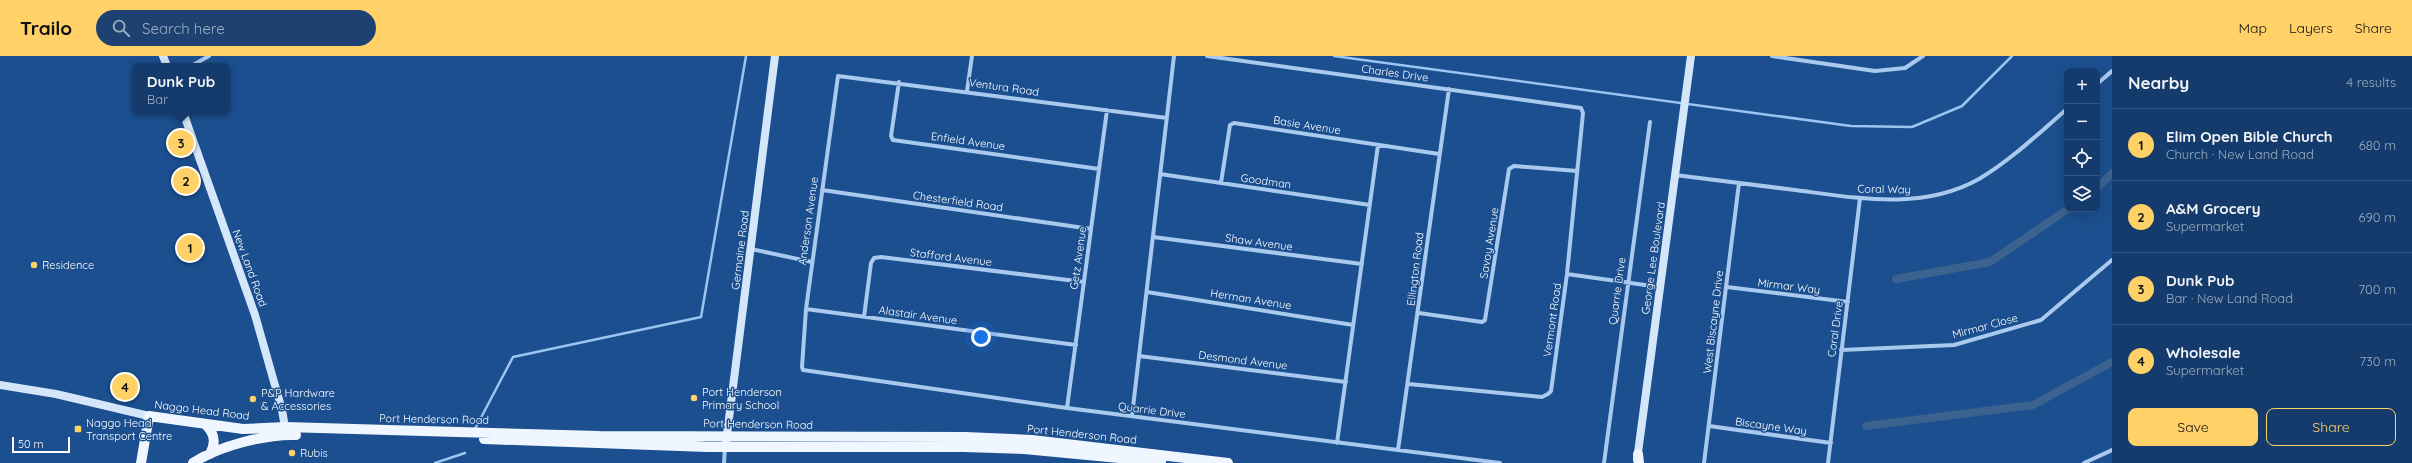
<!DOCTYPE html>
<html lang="en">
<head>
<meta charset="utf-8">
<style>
	:root { --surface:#143b6b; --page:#1d4271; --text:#f1f3f6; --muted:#9dadc1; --line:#33557e; --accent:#ffd166 }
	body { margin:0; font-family:Quicksand,sans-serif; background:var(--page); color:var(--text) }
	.controls { position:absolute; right:12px; top:12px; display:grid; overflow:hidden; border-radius:8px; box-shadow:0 4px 16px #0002 }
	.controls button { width:36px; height:36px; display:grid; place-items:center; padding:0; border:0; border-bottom:1px solid var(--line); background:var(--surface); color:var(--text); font:20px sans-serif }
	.scale { position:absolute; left:12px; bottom:10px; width:58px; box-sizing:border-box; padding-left:4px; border:2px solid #fff; border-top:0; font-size:11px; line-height:14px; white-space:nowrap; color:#fff; -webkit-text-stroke:3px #1b4f8f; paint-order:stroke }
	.you { position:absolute; left:981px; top:281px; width:14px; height:14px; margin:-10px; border:3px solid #fff; border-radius:50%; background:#1a73e8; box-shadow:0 0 0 6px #1a73e833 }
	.badge { display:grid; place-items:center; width:26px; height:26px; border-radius:50%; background:var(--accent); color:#111; font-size:13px; font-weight:700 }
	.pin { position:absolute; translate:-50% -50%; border:2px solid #fff; box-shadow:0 1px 4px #0006 }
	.popup { position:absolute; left:132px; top:7px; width:98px; height:52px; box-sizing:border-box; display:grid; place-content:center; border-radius:8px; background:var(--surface); filter:drop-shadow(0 1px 3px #0005); font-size:13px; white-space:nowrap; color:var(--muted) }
	.popup b { font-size:15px; color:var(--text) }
	.popup::after { content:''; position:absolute; left:50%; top:100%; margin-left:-8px; border:8px solid transparent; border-top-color:var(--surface) }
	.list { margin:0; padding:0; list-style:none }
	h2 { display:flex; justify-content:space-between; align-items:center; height:52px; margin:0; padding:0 16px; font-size:17px }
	h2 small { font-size:13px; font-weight:400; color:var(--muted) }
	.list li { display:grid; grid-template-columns:26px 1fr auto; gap:12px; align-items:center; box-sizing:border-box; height:72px; padding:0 16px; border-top:1px solid var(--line) }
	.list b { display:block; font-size:15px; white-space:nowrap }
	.list p { margin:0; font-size:13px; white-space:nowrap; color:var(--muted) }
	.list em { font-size:13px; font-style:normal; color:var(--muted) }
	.actions { display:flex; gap:8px; padding:12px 16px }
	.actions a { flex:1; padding:9px 0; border:1px solid var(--accent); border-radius:8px; text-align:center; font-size:14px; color:var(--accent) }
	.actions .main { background:var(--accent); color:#111 }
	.icon { flex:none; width:22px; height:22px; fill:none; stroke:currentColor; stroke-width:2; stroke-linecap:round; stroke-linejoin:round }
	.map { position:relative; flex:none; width:2112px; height:407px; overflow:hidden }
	header { display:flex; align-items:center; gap:24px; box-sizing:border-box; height:56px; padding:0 20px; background:var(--accent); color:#111 }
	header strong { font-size:19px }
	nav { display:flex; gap:22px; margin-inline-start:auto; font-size:14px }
	.search { width:280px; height:36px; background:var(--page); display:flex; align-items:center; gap:10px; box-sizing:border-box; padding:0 14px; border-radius:22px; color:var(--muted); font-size:15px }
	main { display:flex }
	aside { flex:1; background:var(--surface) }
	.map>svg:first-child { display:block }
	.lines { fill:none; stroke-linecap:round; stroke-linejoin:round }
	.stream { stroke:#9cc4f0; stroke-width:2.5 }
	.canal { stroke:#3c6290; stroke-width:8 }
	.street { stroke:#a9c9ee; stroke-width:4 }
	.secondary { stroke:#d6e6fa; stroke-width:8 }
	.primary { stroke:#f0f6ff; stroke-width:10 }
	.poi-dot { fill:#ffd166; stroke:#1b4f8f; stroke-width:1.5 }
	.labels { text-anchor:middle; stroke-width:3; stroke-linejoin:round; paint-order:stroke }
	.street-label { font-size:11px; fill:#fff; stroke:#1b4f8f }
	.poi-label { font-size:11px; fill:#fff; stroke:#1b4f8f; text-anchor:start }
</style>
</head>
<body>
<header>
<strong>Trailo</strong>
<div class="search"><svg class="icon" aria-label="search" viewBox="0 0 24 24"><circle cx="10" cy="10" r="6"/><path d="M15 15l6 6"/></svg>Search here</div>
<nav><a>Map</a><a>Layers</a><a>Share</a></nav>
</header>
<main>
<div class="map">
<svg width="2112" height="407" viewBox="0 0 2112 407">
	<rect width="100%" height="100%" fill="#1b4f8f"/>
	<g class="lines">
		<path class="stream" d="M1334,0L1851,70L1912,71L1962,50L2012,0
			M475,373L513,301L701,261L746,0
			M435,407L465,397"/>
		<path class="canal" d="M2097,132L2112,117
			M1896,223L1990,206L2068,153
			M1866,370L2033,349L2112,306"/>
		<path class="street" d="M1207,0L1581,52L1583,57L1567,218L1551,335L1548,338L1542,341L1409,328
			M1772,0L1875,15L1905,12L1923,0
			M191,10L209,0
			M899,26L891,80L893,84L1099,113
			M2097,28L2112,15
			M967,35L972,0
			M1167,62L838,20L806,253L802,311L803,314L1067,352L1500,407
			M1160,118L1370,149
			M1675,119C1715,124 1755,129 1795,134C1857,142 1922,155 1979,123C2011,104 2039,77 2067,53
			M1221,127L1230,69L1234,67L1439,98
			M822,134L1091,173
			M1153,181L1362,208
			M751,193L812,206
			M1567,218L1659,231
			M1727,231L1848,246
			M1147,236L1353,269
			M806,253L1076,289
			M1419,257L1482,266L1485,264L1509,113L1514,110L1577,115
			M864,261L871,207L874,202L881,201L1084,226
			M1841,294L1954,289L2041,264L2112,204
			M1139,300L1346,326
			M1067,352L1107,54
			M1132,360L1174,0
			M1709,370L1831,387
			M1337,387L1378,89
			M1398,394L1449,33
			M724,407L725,391
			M1604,407L1650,66
			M1704,407L1739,127
			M1828,407L1860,142
			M2084,407L2112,394"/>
		<path class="secondary" d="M163,0L167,10
			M183,56L255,259L282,354L286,377
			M0,329L56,338L149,360
			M726,386L775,0
			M1637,404L1691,0"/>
		<path class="primary" d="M206,369C215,378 216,387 210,398
			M484,383L707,391H964L1024,393L1161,406
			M1638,398L1639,407
			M141,407L149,360L243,373L285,371L599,380L965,381L1032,384L1228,407
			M193,407C218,390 266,378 296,379"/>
	</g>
	<g class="poi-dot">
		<circle cx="34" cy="209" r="4"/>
		<circle cx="694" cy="342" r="4"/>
		<circle cx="253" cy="343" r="4"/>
		<rect x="74" y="369" width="8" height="8" rx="2"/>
		<circle cx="292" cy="397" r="4"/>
	</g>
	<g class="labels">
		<g class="street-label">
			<text transform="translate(1395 17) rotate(8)" y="4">Charles Drive</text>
			<text transform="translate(1004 31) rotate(8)" y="4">Ventura Road</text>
			<text transform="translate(1307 69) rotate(9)" y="4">Basie Avenue</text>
			<text transform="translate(968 85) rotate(8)" y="4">Enfield Avenue</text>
			<text transform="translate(1266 125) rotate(8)" y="4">Goodman</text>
			<text transform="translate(1884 133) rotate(1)" y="4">Coral Way</text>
			<text transform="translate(958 145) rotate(8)" y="4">Chesterfield Road</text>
			<text transform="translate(808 165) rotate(-82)" y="4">Anderson Avenue</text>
			<text transform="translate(1259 186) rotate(8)" y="4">Shaw Avenue</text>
			<text transform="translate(1489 187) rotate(-81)" y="4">Savoy Avenue</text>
			<text transform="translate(740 194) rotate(-83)" y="4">Germaine Road</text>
			<text transform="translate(951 201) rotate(7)" y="4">Stafford Avenue</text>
			<text transform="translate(1078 202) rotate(-82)" y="4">Getz Avenue</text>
			<text transform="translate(1653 202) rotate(-82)" y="4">George Lee Boulevard</text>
			<text transform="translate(250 212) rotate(70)" y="4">New Land Road</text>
			<text transform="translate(1415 213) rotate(-83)" y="4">Ellington Road</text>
			<text transform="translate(1789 230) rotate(7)" y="4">Mirmar Way</text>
			<text transform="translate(1617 235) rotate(-82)" y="4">Quarrie Drive</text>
			<text transform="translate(1251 243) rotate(9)" y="4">Herman Avenue</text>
			<text transform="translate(918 259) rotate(8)" y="4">Alastair Avenue</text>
			<text transform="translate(1552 264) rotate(-82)" y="4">Vermont Road</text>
			<text transform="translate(1713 266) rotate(-83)" y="4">West Biscayne Drive</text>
			<text transform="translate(1985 270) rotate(-15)" y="4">Mirmar Close</text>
			<text transform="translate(1835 273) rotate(-82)" y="4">Coral Drive</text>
			<text transform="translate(1243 304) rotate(7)" y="4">Desmond Avenue</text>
			<text transform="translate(202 354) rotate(7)" y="4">Naggo Head Road</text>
			<text transform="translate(1152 354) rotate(7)" y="4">Quarrie Drive</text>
			<text transform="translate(434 363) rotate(1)" y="4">Port Henderson Road</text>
			<text transform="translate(758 368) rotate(1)" y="4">Port Henderson Road</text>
			<text transform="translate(1771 370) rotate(8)" y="4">Biscayne Way</text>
			<text transform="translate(1082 378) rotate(6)" y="4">Port Henderson Road</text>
		</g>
		<g class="poi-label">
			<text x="42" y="213">Residence</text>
			<text x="702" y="340">Port Henderson<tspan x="702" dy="13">Primary School</tspan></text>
			<text x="261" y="341">P&amp;P Hardware<tspan x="261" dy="13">&amp; Accessories</tspan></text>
			<text x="86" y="371">Naggo Head<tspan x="86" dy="13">Transport Centre</tspan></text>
			<text x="300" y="401">Rubis</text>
		</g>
	</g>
</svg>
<div class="controls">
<button>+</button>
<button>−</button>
<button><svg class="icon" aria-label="locate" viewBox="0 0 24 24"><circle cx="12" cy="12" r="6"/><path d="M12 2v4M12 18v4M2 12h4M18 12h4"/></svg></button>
<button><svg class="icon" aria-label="layers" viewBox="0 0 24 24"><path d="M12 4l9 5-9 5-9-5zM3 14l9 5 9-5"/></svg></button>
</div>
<div class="scale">50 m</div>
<div class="you"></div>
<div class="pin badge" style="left:190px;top:192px">1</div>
<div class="pin badge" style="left:186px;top:125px">2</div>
<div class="pin badge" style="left:181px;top:87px">3</div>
<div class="popup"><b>Dunk Pub</b>Bar</div>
<div class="pin badge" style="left:125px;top:331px">4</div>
</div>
<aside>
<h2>Nearby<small>4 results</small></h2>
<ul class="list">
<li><span class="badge">1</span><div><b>Elim Open Bible Church</b><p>Church · New Land Road</p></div><em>680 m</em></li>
<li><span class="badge">2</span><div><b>A&amp;M Grocery</b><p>Supermarket</p></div><em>690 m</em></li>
<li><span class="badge">3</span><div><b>Dunk Pub</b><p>Bar · New Land Road</p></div><em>700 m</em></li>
<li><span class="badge">4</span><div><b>Wholesale</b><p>Supermarket</p></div><em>730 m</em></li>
</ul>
<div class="actions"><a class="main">Save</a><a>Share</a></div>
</aside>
</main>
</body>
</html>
